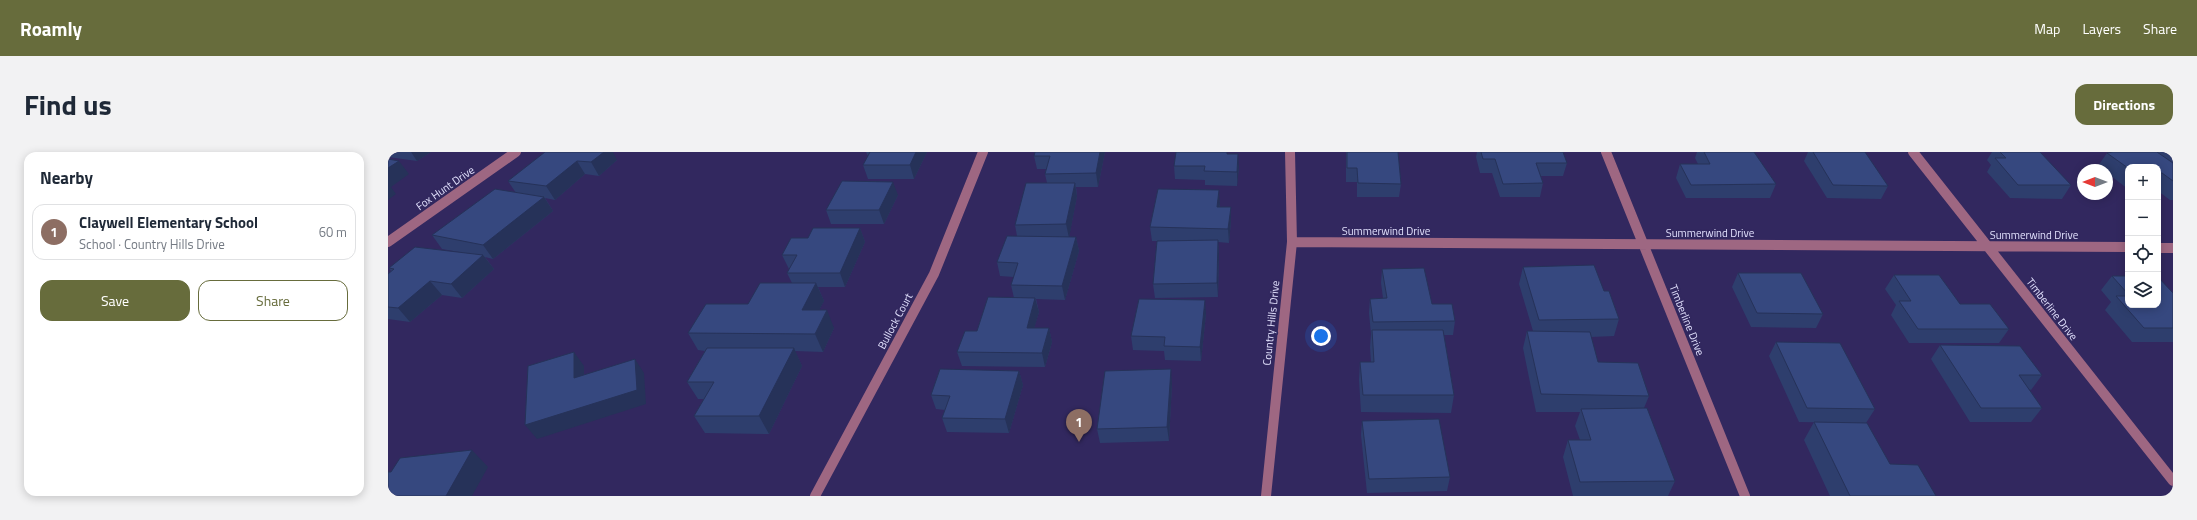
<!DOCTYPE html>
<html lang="en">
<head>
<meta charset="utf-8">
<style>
	:root { --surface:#fff; --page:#f2f2f3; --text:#1f2937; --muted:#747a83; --line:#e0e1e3; --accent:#676c3c }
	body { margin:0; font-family:"Titillium Web",sans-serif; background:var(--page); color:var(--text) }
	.controls { position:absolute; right:12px; top:12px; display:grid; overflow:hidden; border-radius:8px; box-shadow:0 2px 10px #0003 }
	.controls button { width:36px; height:36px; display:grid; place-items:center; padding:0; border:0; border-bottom:1px solid var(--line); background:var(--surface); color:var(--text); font:20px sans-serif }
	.compass { position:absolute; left:1689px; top:12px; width:36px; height:36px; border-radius:50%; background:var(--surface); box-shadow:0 2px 10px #0003; rotate:270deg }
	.you { position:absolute; left:933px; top:184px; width:14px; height:14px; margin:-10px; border:3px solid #fff; border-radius:50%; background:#1a73e8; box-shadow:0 0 0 6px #1a73e833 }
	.badge { display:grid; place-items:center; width:26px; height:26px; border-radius:50%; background:var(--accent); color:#fff; font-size:13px; font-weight:700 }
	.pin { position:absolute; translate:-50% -33px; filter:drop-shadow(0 1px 2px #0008) }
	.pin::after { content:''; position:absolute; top:21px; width:14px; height:12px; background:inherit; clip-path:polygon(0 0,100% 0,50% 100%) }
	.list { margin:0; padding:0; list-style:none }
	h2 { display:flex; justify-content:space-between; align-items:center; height:52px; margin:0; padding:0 16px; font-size:17px }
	h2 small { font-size:13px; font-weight:400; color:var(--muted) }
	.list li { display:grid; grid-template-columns:26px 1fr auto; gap:12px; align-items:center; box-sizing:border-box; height:56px; margin:0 8px 8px; padding:0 8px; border:1px solid var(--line); border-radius:12px }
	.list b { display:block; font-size:15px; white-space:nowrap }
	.list p { margin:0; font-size:13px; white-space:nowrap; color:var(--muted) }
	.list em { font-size:13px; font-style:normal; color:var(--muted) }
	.actions { display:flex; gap:8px; padding:12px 16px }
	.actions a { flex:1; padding:9px 0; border:1px solid var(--accent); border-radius:12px; text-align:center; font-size:14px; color:var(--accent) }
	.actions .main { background:var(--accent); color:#fff }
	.icon { flex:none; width:22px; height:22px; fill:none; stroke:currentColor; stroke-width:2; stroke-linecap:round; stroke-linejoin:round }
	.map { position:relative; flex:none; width:1785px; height:344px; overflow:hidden; border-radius:12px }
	header { display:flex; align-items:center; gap:24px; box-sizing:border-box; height:56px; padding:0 20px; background:var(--accent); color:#fff }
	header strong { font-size:19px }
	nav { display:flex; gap:22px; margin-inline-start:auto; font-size:14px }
	.intro { display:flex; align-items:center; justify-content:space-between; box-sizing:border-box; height:96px; padding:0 24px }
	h1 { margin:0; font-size:28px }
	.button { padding:10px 18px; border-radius:12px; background:var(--accent); color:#fff; font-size:14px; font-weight:700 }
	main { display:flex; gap:24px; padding:0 24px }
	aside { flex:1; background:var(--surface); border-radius:12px; box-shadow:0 2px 10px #0003 }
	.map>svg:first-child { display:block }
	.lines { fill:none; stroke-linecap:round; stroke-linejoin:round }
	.minor { stroke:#9e6782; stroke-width:10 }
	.wall { fill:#2e3e6d }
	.shaded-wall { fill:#263259 }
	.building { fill:#36487f; stroke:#263259 }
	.labels { text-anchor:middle; stroke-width:3.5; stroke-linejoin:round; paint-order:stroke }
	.street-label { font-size:11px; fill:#e3e2fe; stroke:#32285f }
</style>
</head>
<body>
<header>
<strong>Roamly</strong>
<nav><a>Map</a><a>Layers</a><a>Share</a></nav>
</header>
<div class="intro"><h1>Find us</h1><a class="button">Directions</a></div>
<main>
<aside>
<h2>Nearby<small></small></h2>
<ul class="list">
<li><span class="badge" style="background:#8d6e63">1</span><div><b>Claywell Elementary School</b><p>School · Country Hills Drive</p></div><em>60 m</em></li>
</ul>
<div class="actions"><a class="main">Save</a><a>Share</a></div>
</aside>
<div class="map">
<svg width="1785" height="344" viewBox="0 0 1785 344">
	<rect width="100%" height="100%" fill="#32285f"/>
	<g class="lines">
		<path class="minor" d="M1218,0L1357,344
			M1525,0L1785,329
			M0,90L128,0
			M904,90L1740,95
			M1770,96H1785
			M427,344L546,122L595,0
			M878,344L904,90L902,0"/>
	</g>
	<path class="wall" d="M0,0H43L29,9L0,5Z
		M157,0L229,8L211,24L197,22L167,48L157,46L165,59L105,107L97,105L106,117L74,146L54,143L22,170L0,167V122L3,119L1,116L71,100L54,97L44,83L128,41L120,29Z
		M478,0H539L526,27H480L475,13L480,4Z
		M717,0L710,35H688L689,44L681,85H688L691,99L677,148L648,147L651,160L646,176H661L664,190L657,215L574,214L569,200L589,179L626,146L623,133L626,125L612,124L609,110L629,84L627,73L659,31L657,22L658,17H649L646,4Z
		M958,0H1010L1013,32L1011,45H969V30H958Z
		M1089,0H1175L1179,11L1175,24H1153L1155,31L1152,45H1112L1104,21H1092L1088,5Z
		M1309,0H1366L1388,32L1382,46H1298L1288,26L1292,12H1310L1307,6Z
		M1420,0H1425L1500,34L1493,47L1439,46L1416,9Z
		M1604,0H1652L1683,33L1674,47L1622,46L1599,20L1603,13L1599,8Z
		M1725,0H1785V48H1782L1770,39V15H1740V37L1719,21V18H1715L1710,14L1719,1Z
		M841,2L851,15L849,34L817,33V28L787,27L786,14Z
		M510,43L496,72H443L438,58Z
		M832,52V55L843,69L841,91L830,90L831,102L830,145L767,146L765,132L777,89H764L762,75Z
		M472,76L477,90L457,135H430L436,149L431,158L446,176L435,200L407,199L414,214L381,282L317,281L306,264L316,247H310L299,230L317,199L310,198L300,181L404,131L399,121L402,117H401L394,103L420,86Z
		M1135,115L1216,139L1231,167L1226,184L1203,185L1210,210L1261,244L1256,256L1287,329L1280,344H1185L1175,305L1180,288H1192L1187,274L1192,260H1148L1135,196L1139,179H1145L1131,132Z
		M994,117L1067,169L1065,183H1056L1066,243L1063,261L973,260L971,228L972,210H983L982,195L983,182L981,161L982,147L995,146L993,131Z
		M1350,121L1435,162L1428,176L1363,175L1344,135Z
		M1506,123L1572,152L1621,177L1611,191H1521L1503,163L1508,153L1497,137Z
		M1724,124H1740V153L1785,141V190H1744L1717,158L1723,150L1713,138Z
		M818,162L813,209L777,208L776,199L745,198L743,184Z
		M1388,190L1487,257L1478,271L1411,270L1381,204Z
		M1552,193L1654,223L1643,238L1641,237L1654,256L1643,270H1582L1543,207Z
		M631,219L635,233L621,281L559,280L554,266L557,258L548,257L543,243Z
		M784,232L781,289L712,291L709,277Z
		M974,269L1062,325L1059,339L979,341L973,283Z
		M1426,270L1502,312L1548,344H1442L1416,288Z"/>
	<path class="shaded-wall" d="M23,0H43L29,9Z
		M216,0H225L229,8L211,24L203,10Z
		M528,0H539L526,27L522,13Z
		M712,0H717L710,35L708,21Z
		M850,2L851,15L849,34V20Z
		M11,9L21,22L3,35L8,42L0,48V16Z
		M189,9L197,22L167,48L158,34Z
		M505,30L510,43L496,72L491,58Z
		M687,31L689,44L681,86L678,72Z
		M831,38L832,52L830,69L829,55Z
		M156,45L165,59L105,107L95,93Z
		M843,55V69L841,91L840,77Z
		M472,76L477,90L457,135L452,121Z
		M688,85L691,99L677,148L674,134Z
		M830,88L831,102L830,145L829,131Z
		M95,103L106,117L74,146L63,132Z
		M42,129L54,143L22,170L10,156Z
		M428,131L436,149L422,175L414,158Z
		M647,146L651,160L642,190L639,176Z
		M817,148L818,162L813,209L812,195Z
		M439,158L446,176L435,200L427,182Z
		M661,176L664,190L657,215L654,201Z
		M406,196L414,214L381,282L371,264Z
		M186,200L196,214V240L186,226Z
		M247,207L256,221L258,252L149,287L137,273Z
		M783,217L784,232L781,289L779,275Z
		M631,219L635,233L621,281L617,267Z
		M84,298L100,315L84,344H58Z"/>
	<path class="building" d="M157,0H216L203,10L189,9L158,34L120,29Z
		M482,0H528L522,13H475Z
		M647,0H712L708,21L657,22L662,4H646Z
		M788,0H839V2H850L849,20L816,19L817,14H786Z
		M959,0H1010L1013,32L970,31L969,16H959Z
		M1093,0H1175L1179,11H1148L1155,31L1115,32L1107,7H1095Z
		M1316,0H1366L1388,32L1303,33L1292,12H1322Z
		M1425,0H1477L1500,34L1445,33Z
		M1612,0H1652L1683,33H1630L1607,6H1618Z
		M1725,0H1769L1785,11V29L1774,21H1770V15H1740V16L1719,1Z
		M0,7L11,9L0,16Z
		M454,29L505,30L491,58H438Z
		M638,31H687L678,72L627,73Z
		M107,37L156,45L95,93L44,83Z
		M770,37L831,38L829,55H843L840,77L762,75Z
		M425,76H472L452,121H399L409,103H394L403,86H420Z
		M619,84L688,85L674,134L623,133L630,111L609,110Z
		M830,88L829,131L765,132L769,89Z
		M27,95L95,103L63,132L42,129L10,156L0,155V122L6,117L1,116Z
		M1206,113L1216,139H1221L1231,167L1151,168L1135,115Z
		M1036,116L1044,152H1064L1067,169L985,170L982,147L999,146L994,117Z
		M1350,121H1413L1435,162L1369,161Z
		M1506,123H1551L1572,152H1602L1621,177H1530L1511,149H1523Z
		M1724,124H1740V142Z
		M1770,125L1785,141V176H1756L1728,144H1740V153H1770Z
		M372,131H428L414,158H439L427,182L300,181L318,152H360Z
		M600,145L647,146L639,176H661L654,201L569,200L577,179H589Z
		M751,147L817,148L812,195L776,194L777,185L743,184Z
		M984,178H1055L1066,243H975L972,210H986Z
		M1139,179L1202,180L1210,210L1250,211L1261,244L1153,242Z
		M1388,190L1452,191L1487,257L1419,256Z
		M1552,193L1632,194L1654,223H1631L1654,256H1593Z
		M319,196H406L371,264H306L326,230H299Z
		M186,200V226L247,207L249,238L137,273L140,214Z
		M552,217L631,219L617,267L554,266L562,244L543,243Z
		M783,217L779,275L709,277L717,219Z
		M1259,256L1287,329L1192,330L1180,288H1203L1193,257Z
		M1051,267L1062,325L981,327L974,269Z
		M1426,270L1479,271L1502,312L1530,313L1548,344H1462Z
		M84,298L58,344H0V320H3L12,306Z"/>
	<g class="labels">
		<g class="street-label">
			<text transform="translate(57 36) rotate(-35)" y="4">Fox Hunt Drive</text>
			<text x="998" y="83">Summerwind Drive</text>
			<text x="1322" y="85">Summerwind Drive</text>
			<text x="1646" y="87">Summerwind Drive</text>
			<text transform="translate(1664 157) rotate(52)" y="4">Timberline Drive</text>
			<text transform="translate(1299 168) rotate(68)" y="4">Timberline Drive</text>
			<text transform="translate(507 169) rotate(-62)" y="4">Bullock Court</text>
			<text transform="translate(883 171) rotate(-84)" y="4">Country Hills Drive</text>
		</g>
	</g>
</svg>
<div class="controls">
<button>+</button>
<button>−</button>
<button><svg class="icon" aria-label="locate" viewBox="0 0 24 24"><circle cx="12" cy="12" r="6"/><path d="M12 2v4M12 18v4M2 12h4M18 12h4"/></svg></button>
<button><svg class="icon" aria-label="layers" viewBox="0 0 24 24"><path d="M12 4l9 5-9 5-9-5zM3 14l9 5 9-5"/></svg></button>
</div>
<svg class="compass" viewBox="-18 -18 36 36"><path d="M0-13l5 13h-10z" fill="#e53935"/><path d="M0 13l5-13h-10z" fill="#747a83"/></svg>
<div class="you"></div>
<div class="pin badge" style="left:691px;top:290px;background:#8d6e63">1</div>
</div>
</main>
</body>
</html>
